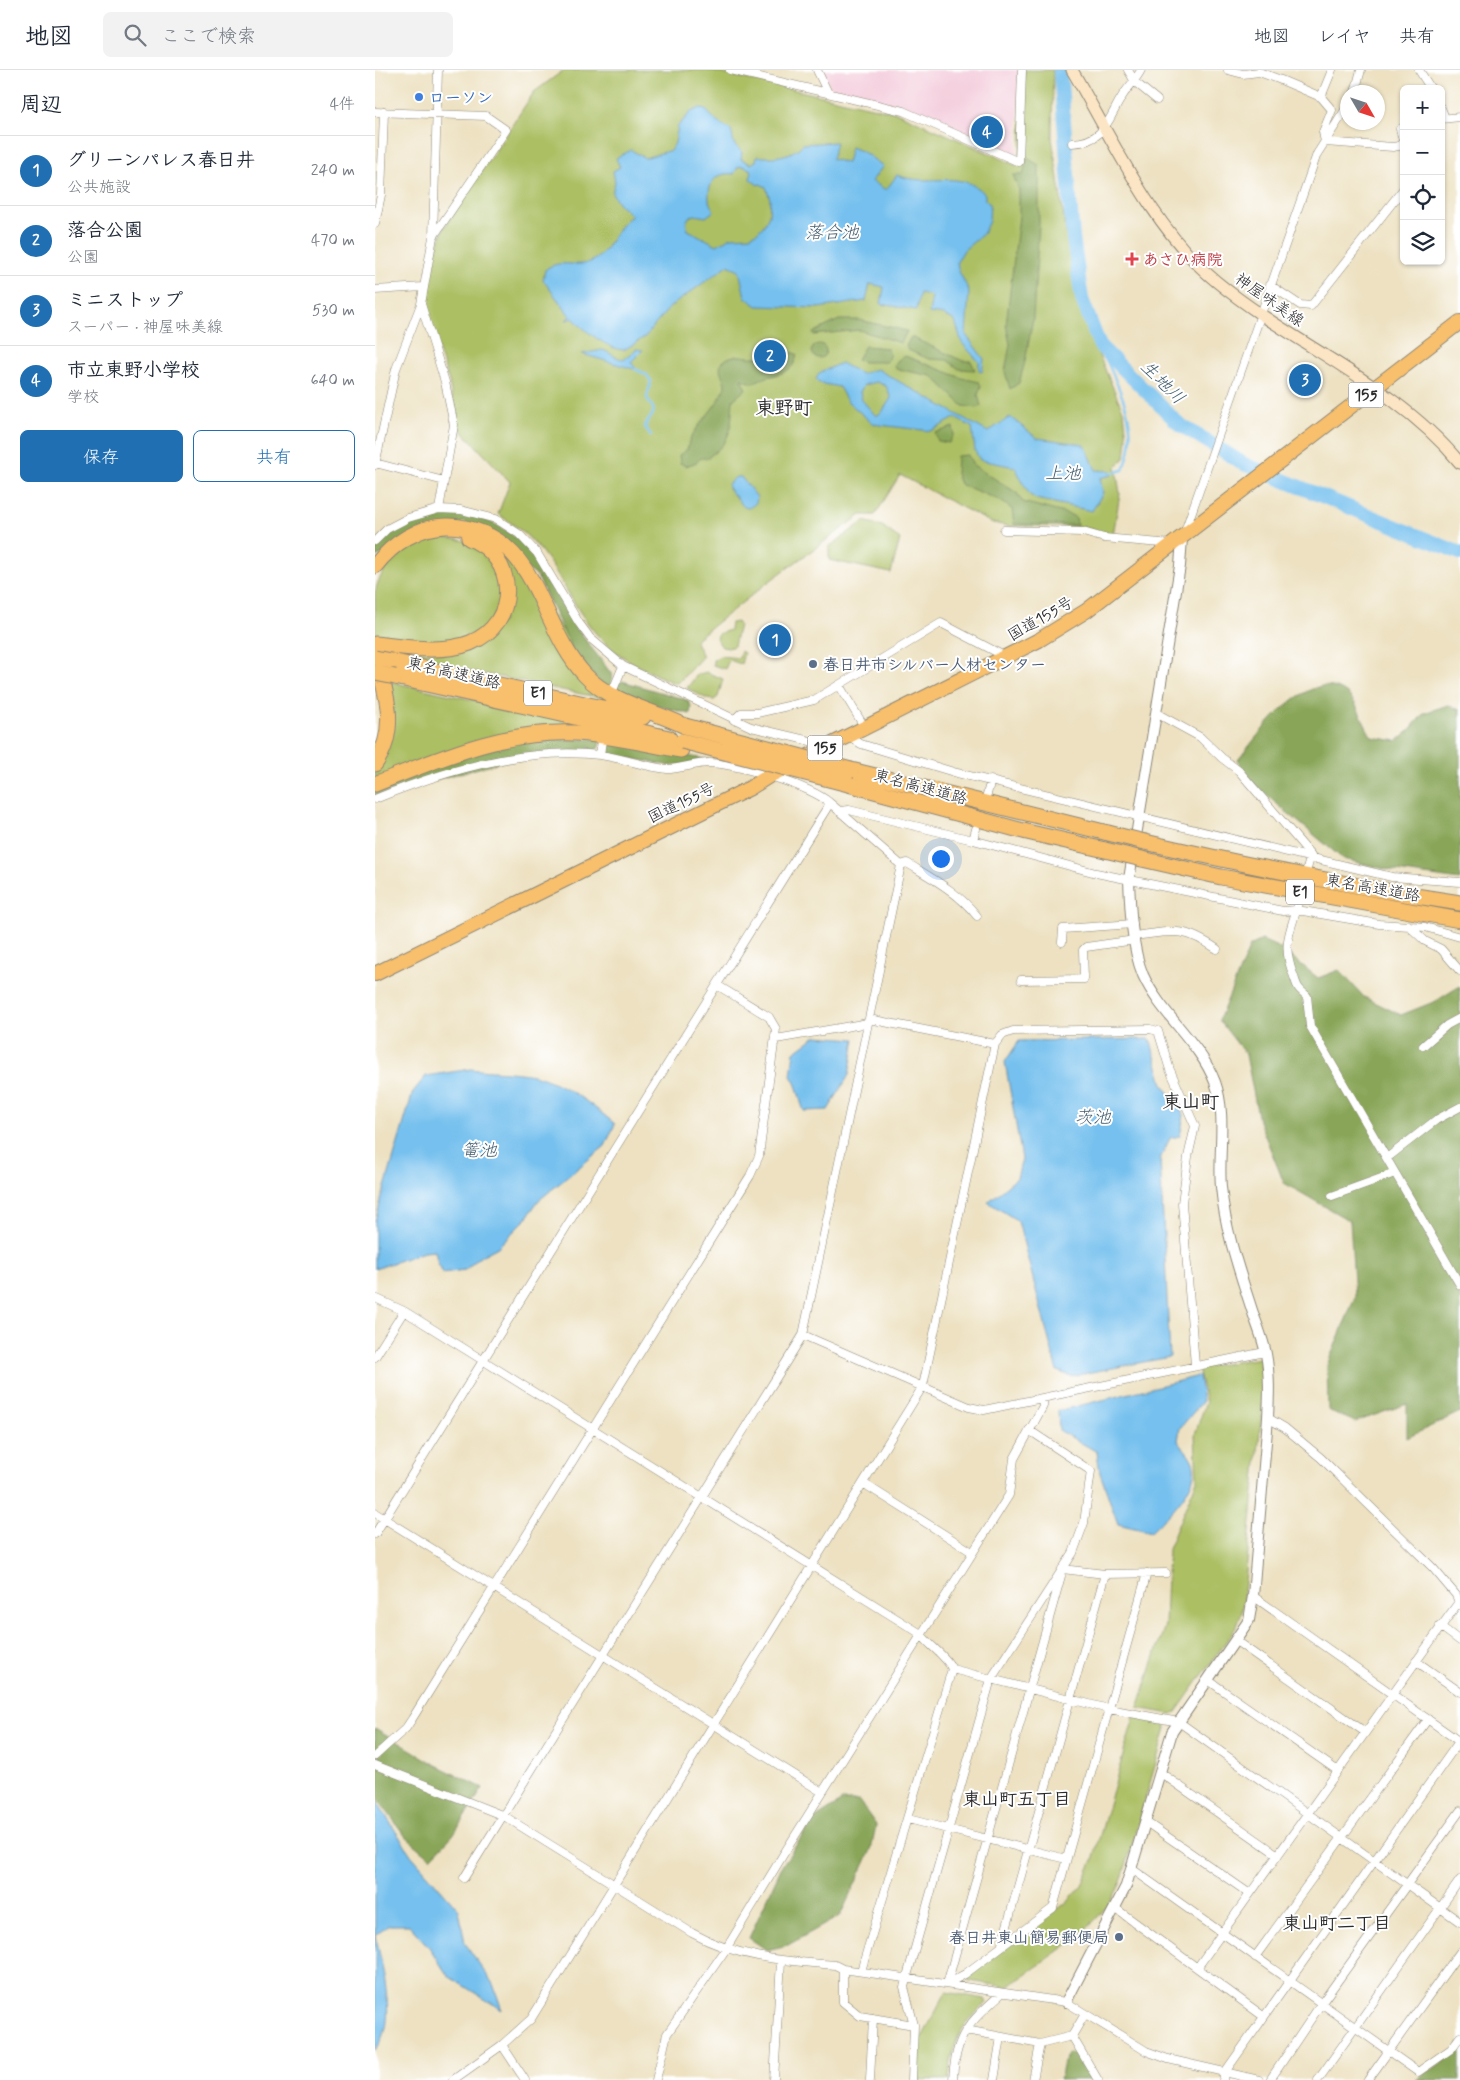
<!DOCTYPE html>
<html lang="ja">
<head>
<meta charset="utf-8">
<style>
	:root { --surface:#fff; --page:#f2f2f3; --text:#1f2937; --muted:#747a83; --line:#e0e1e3; --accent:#1f6fb2 }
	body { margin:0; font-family:Mynerve,"Klee One",sans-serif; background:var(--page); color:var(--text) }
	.controls { position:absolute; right:15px; top:15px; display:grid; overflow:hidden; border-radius:8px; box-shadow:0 1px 4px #0004 }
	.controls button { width:45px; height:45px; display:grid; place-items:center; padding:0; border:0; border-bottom:1px solid var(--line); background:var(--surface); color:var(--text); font:25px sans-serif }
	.compass { position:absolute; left:965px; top:15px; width:45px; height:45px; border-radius:50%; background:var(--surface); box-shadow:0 1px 4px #0004; rotate:129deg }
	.you { position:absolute; left:565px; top:788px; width:18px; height:18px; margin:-12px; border:4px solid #fff; border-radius:50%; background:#1a73e8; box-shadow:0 0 0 8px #1a73e833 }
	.badge { display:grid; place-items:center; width:32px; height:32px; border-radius:50%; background:var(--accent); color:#fff; font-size:16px; font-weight:700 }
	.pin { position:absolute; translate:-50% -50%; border:2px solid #fff; box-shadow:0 1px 5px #0006 }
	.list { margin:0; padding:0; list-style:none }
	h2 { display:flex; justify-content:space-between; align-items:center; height:65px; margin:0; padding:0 20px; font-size:21px }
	h2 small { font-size:16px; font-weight:400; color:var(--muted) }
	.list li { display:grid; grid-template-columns:32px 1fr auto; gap:15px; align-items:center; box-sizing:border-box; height:70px; padding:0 20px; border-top:1px solid var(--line) }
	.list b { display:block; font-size:19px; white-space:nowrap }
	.list p { margin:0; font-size:16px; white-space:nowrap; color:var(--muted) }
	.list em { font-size:16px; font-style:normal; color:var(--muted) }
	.actions { display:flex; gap:10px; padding:15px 20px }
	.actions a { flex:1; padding:11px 0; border:1px solid var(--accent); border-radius:8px; text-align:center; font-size:18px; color:var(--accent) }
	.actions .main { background:var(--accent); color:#fff }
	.icon { flex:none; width:28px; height:28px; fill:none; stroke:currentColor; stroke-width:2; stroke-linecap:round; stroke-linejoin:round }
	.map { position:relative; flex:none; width:1085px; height:2010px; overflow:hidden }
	header { display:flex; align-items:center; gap:30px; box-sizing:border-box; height:70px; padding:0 25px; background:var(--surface); border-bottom:1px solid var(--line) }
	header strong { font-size:24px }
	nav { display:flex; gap:28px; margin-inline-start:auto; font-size:18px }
	.search { width:350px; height:45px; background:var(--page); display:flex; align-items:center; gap:12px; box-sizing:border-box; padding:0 18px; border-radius:8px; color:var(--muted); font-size:19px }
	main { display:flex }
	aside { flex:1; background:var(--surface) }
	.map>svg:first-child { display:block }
	.built { fill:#f4cfdd }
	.green { fill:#acbf63; stroke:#6c7547 }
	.forest { fill:#89a659; stroke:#5a6842 }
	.water { fill:#75c0ee; stroke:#50768c; fill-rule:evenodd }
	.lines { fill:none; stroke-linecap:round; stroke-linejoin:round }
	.stream { stroke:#75c0ee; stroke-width:2.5 }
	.river { stroke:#75c0ee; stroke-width:14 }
	.minor-casing { stroke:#8c8676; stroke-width:9 }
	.tertiary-casing { stroke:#8c8676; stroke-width:12 }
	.secondary-casing { stroke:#8c8676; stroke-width:13 }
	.trunk-casing { stroke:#8c8676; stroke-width:16 }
	.motorway-casing { stroke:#8c8676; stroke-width:17 }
	.minor { stroke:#fff; stroke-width:8 }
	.tertiary { stroke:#fff; stroke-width:10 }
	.secondary { stroke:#fce5c4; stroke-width:11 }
	.trunk { stroke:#f8bf6c; stroke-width:14 }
	.motorway { stroke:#f8bf6c; stroke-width:15 }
	.motorway-bridge-casing { stroke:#8c8676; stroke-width:17; stroke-linecap:butt }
	.motorway-bridge { stroke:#f8bf6c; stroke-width:15 }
	.shop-dot { fill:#3f7fe0; stroke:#fff; stroke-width:2 }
	.health-dot { fill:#e0444e; stroke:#fff; stroke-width:2 }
	.service-dot { fill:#5c6f8a; stroke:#fff; stroke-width:2 }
	.labels { text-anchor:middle; stroke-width:4; stroke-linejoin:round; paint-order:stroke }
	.shield { fill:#fff; stroke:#6b6b6b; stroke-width:1 }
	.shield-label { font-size:15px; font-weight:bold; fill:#2b2b2b }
	.shop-label { font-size:16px; font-weight:bold; fill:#366cbe; stroke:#fff; text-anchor:start }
	.health-label { font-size:16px; font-weight:bold; fill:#be3a42; stroke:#fff; text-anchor:start }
	.street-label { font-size:16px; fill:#2b2b2b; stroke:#fff }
	.service-label { font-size:16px; font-weight:bold; fill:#4e5e75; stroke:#fff; text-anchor:start }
	.water-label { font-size:18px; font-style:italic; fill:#455f6f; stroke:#fff }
	.neighbourhood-label { font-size:18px; font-weight:bold; fill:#2b2b2b; stroke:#fff }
	.quarter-label { font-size:19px; font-weight:bold; fill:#2b2b2b; stroke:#fff }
</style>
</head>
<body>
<header>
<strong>地図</strong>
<div class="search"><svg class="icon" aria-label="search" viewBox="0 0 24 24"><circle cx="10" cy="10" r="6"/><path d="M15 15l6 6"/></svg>ここで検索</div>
<nav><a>地図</a><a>レイヤ</a><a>共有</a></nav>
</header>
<main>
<aside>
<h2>周辺<small>4件</small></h2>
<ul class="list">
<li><span class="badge">1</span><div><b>グリーンパレス春日井</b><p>公共施設</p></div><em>240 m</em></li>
<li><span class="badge">2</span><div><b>落合公園</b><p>公園</p></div><em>470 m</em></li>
<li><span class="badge">3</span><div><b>ミニストップ</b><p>スーパー · 神屋味美線</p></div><em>530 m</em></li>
<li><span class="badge">4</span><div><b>市立東野小学校</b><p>学校</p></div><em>640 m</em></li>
</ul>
<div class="actions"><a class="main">保存</a><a>共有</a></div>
</aside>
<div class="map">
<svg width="1085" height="2010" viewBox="0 0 1085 2010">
	<rect width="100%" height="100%" fill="#fff"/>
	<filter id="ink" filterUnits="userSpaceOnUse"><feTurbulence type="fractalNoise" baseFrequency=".02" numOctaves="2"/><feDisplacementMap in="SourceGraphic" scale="10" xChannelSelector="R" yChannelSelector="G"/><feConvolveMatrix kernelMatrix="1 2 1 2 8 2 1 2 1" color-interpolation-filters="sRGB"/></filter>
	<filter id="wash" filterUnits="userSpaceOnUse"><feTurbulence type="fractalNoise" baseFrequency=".0096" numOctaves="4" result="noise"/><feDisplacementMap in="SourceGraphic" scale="20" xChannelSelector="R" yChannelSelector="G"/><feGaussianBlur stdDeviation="1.12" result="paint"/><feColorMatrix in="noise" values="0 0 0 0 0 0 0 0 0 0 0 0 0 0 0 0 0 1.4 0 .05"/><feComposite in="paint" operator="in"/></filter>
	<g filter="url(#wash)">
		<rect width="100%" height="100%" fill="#ede1c1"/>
		<path class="built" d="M447,0H645L642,87L526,36L464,23L456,19Z"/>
		<path class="green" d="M189,0H331L523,43L645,97L649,0H678L677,68L698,209L713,260L749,343L752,368L750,387L741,397L745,424L738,465L707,457L633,456L617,453L525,405L500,445H486L396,510L320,570L328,586L303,613H299C273,601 247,590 227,570C202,545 189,510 167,482C155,466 139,455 123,444L135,412L82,356L74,311L49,236L57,191L69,158L159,22Z
			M489,451L507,456L525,469L516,503L454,490V477Z
			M72,468L97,472L121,494L128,530L110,560L72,573L0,569C0,555 0,537 0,523C6,489 42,470 72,468Z
			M121,480H129L240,631L0,581L66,582L128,551Z
			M362,552L364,555L359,576L353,578L347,577L342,570L343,564L355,560L356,553Z
			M366,581L369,583L366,594L354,590L350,599L338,595V590L345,586L364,588Z
			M331,602L348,609L343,627L339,630L332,629L312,618L322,605Z
			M12,611L226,658L0,709Z
			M885,1288L888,1308V1331L867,1542L862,1556L801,1642L796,1644L763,1638L790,1555L793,1479L822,1410L820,1364L831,1332L823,1298Z
			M759,1647L788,1652L791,1658L746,1812C725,1860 673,1887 633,1917L594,1911L592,1906L691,1833L707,1815L718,1790Z
			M571,1922L610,1929L612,1933C583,1957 577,1973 574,2010H540L542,1977Z"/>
		<path class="forest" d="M652,88L664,95V155L658,248L650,292L644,313L635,319L630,302L635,274L631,255L644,146V120L638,105H648Z
			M464,250H484L532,261L526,273L484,260L439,265L438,263Z
			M536,267L588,291H596L600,300L584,299L572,290L554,289L533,280L531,276Z
			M437 281a7 7 0 1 1 14 0a7 7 0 1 1-14 0Z
			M490,276L512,278L515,284L512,292H487L482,289Z
			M416,282L422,284C419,308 396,302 378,313L366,309L371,319L358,330C356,351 358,368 340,382C335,386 332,389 326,388L322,392L311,396L305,393L304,385L313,379C311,366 336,343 344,329C346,325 350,319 350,315C349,304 338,296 353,288C362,283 370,288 379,287C392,287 404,286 416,282Z
			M530,286L587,308L604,312L606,316L603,325L606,336L602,338L588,336L557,306L521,299L519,296L523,290Z
			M578,357L579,364L574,373L563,371L560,363Z
			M593,385L598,395L642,423L648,432L696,445L701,448L702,455L639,454L637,439L624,430L585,414L581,404L582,386Z
			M73,443C151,449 163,496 199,553C210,572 225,587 237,605L236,619L224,611L201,586L162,506L89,452L0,487V477C20,455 44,446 73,443Z
			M247,611L312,630L316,636L315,644L261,630L241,621L242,615Z
			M946,616C983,616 981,643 997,667L1022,671L1032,663L1049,643L1073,635L1085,640V810L1014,800L968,789L884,719L867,701L863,690C886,662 910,626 946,616Z
			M225,669L224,677L220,681L159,683L0,726V718L136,671Z
			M230,670L334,690L296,696L233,684L229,681Z
			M887,870L907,879L943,908L964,900L989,927L1026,945L1061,931L1085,916V1342L1032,1368V1334L980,1352L953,1340L952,1295L980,1227L975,1151L909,1113L884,1051L871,985L844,950L875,876Z
			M0,1658L63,1696L108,1718L78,1765L56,1788L31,1767L0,1725Z
			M467,1731H484L501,1755L496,1780L465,1846L413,1875L392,1880L374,1868L407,1796L438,1750Z
			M1085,1972V2010H1041L1079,1983Z
			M695,1983L700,1984L719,2010H685L690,1987Z"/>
		<path class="water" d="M325,38L331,40L342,52L356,60L359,74L367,82L366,89L376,94L381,91L382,86C397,89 418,86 428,74L461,72L457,89L472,93L476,77L490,83L508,96L497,111L511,120L522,105C553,118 586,98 610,124V130L615,134L614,151L608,164L589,180L582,192L584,201L594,221L591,265L609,289L607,302L604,301V292L587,273L580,251L569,245L554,243L557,226L545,223L541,240L506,234L509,217L495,214L491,231L443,238L382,236L370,227L364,200L353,195L295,237L270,267L249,280C234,280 206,258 198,248L191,250L195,246L168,210L170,200C185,187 203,200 219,190C236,180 241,154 257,146L244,134L237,123L240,112L238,101L245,97L241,88L256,80L270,88L296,80L300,73L303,56L316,42ZM367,96L375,99L377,102L375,109L383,115L385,114L391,117L395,129L394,145L389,155L383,162L375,166L356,167L342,175L313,160L311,153L314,147L319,145L331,147L339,141C338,137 334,135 334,130C333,114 339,102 359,104L363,97Z
			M261,279L268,280L256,292L262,300L207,284L228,280C244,287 246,296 261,279Z
			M466,293L486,304L502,299L613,362L635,347L662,368L707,374L711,377L721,400L736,401L737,405L725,408L728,423L717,441L661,429L654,424L640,397L605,390L600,381L597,357L580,348L556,361L504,355L497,353L472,331L464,317L444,313L441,310L444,303ZM502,312L511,316L516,328L507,342L501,346L487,330L485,322L489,315Z
			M361,407H366L382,427L381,433L374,438L369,437L353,418V414Z
			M441,966L480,969L474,1005L453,1040L429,1041C424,1029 424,1017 416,1006L419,982Z
			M775,969L788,1014L809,1045L805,1066L795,1068L785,1089L795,1287L696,1306L682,1301L643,1151L613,1132L642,1108L647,1089L630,992L644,971Z
			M96,999C116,1002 138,1001 158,1005C189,1013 215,1033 240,1054L230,1076L163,1131L150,1150L123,1177L106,1186L90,1200L68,1203L63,1194L60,1181L49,1182L0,1199V1151L38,1022L51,1006Z
			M824,1306L828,1331L805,1358L803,1371C807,1377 814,1383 817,1390C829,1413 791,1447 776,1462L743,1454L725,1403L722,1382L684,1360L683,1341Z
			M0,1729L36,1785L84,1840L90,1873L118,1914L127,1940L73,1906L54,1877L34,1855H14L1,1865C6,1898 25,1954 0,1980Z"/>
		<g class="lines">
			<path class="stream" d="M725,276C742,315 769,358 748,400L737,403
				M260,299L271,304L276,311L272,327C273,332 276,334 278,338C281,345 271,350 270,357L276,365"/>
			<path class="river" d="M685,0L698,168L707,229L725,276L804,354L869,394L1085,483"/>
		</g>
	</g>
	<g filter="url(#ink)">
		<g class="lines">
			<defs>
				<path id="minor" d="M355,0L528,41L644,92L647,0
					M442,0L453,23
					M753,0L760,12L782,30
					M853,0L868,4L884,2L906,10L946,27L957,40L948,62L950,72L1018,77L1029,75
					M1044,0L1056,19
					M980,22L986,0
					M946,27L957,0
					M1066,38L1070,48
					M0,42L111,46L131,60L58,167
					M1066,49L1085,47
					M1029,58L1025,59L1029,74
					M697,73C731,72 733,48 748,25C754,16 761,10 766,0
					M0,154L6,125L9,42
					M895,215L925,235L936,236L1029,118
					M0,220L48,217
					M46,234L70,312L79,355L64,439
					M0,393L69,411
					M0,395L21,299L46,234L58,167L63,0
					M629,460L708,462L729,468L797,474
					M809,464L942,84L972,37
					M0,471L12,459L33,448L64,439L86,440L121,449L144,464L162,483L204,553L215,568L248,596L376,657L452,675
					M464,615L490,658
					M238,620L248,596
					M781,643L825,667L847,688L864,701L936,785L932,799
					M359,650L366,643H382L439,630L566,553L631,587
					M474,666L486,674L582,703L1017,807L1085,812
					M225,685L227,670
					M612,724L616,710
					M0,729C68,701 150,676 225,685C248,688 270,697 292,699C306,699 320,693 334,693C362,694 434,715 455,733
					M464,741L474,740L598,770L721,803L908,841L922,840L1004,854L1050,857L1085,867
					M598,770L601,759
					M924,831C916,862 906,872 918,904C923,917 920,916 932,926L935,956L1085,1215
					M1033,855L1050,871L1066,879L1085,901
					M759,866C799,861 807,856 842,879
					M687,872L688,859L758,854
					M646,910L709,909L708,880L711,877L760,870
					M494,949L620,974
					M401,969L493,953
					M1048,976L1072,955L1085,948
					M1012,1088L1061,1050L1085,1037
					M957,1126L1020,1103
					M0,1228L29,1241L546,1564C555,1577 571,1585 577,1599L486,1901
					M428,1265L594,1337L609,1340L890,1282
					M0,1287L29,1241
					M893,1348L910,1358L946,1388L1058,1498L1081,1525L1085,1535
					M488,1413L597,1482
					M0,1443L447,1722
					M0,1464L455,733L526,795L532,793C558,809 583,822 602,846
					M687,1499L730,1504L791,1503
					M878,1526L1085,1672
					M1065,1556L1085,1571
					M861,1571L990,1662
					M1041,1591L1085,1622
					M577,1599L734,1639L804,1652L1085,1852
					M833,1610L963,1701
					M0,1686L31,1658L37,1649L375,1106L384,1086L401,959L394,947L342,915
					M0,1695L129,1746L317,1863C362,1888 410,1891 460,1895L468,1899L691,1932L771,1981L793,1989L884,2010
					M786,1703L903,1785
					M533,1749L691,1789
					M771,1752L875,1824
					M757,1799L1043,2002L1076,1979L1085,1967
					M89,1808L428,1265L526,795
					M740,1838L888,1946
					M627,1874L730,1504
					M880,1887L1053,1649
					M822,1898L1083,1533
					M468,1899V1932L485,1946L539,1955
					M572,1914L590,1904L678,1838L772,1503
					M572,1914L686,1506
					M591,1960L665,1974L697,1966L710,1944
					M697,1966L723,2010
					M127,1975L150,2010
					M78,2010L127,1975L156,1949L548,1316L620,974L627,965L638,961L775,959L783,961L795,1000L820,1056L813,1087L807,1133L820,1295
					M281,2010L292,1964L351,1879L408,1785L634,1425L639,1389L668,1336V1329
					M399,2010L406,1891
					M495,2010L498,1948
					M537,2010L539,1955L529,1917L616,1609L698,1483L709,1453L716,1401L654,1360
					M578,2010C580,1964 595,1952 627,1923
					M619,2010L626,1967
					M658,2010L665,1974
					M848,2010L850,2002L1085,1670
					M895,2010L946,1934L1085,1741
					M943,2010L1085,1810
					M993,2010L1085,1882"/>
				<path id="tertiary" d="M691,1932L751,1816L797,1662L874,1550L878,1526L893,1348C894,1326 895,1305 891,1284C888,1268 881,1253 876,1237C863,1197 850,1159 846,1117C843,1082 852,1045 840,1012C824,971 786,945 768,905C757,879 755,838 754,809L805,496L807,468"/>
				<path id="secondary" d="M697,0C738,70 778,160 842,212C920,276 1020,314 1085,393"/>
				<path id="trunk" d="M0,904L375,718L394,706L664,570L711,541L1085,252"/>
				<path id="motorway" d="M0,496C17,474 44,455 74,456C165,460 161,553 210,605C236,633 277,640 310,656
					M0,574C29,577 67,584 95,573C145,553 143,487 94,468
					M16,591L268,647
					M20,607L294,668
					M0,694C22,662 13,628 3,594
					M476,700L733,763
					M0,714C64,689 131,659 201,663C236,665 271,674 306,680
					M477,715L652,762L730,780
					M770,772C874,796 979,817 1085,833
					M767,789L846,807L1085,850"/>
			</defs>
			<use href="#minor" class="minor-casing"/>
			<use href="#tertiary" class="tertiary-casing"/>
			<use href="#secondary" class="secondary-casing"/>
			<use href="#trunk" class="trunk-casing"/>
			<use href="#motorway" class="motorway-casing"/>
			<use href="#minor" class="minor"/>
			<use href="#tertiary" class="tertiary"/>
			<use href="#secondary" class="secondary"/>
			<use href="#trunk" class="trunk"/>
			<use href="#motorway" class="motorway"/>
			<defs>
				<path id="motorway-bridge" d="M0,588L16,591
					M0,603L20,607
					M310,656L476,700
					M307,671L477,715
					M733,763L770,772
					M730,780L767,789"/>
			</defs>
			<use href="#motorway-bridge" class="motorway-bridge-casing"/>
			<use href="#motorway-bridge" class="motorway-bridge"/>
		</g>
	</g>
	<circle class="shop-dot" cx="44" cy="27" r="5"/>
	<path class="health-dot" d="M754.5 181.5h5v5h5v5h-5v5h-5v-5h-5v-5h5z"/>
	<g class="service-dot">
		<circle cx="438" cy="594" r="5"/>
		<circle cx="744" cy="1867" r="5"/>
	</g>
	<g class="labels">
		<g class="shield">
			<rect x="973.5" y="312.5" width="35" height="25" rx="4"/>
			<rect x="149" y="610.5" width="28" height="25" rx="4"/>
			<rect x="432.5" y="665.5" width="35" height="25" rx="4"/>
			<rect x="911" y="809.5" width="28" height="25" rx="4"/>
		</g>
		<g class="shield-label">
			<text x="991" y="330">155</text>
			<text x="163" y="628">E1</text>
			<text x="450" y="683">155</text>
			<text x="925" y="827">E1</text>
		</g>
		<g class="shop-label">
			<text x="54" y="33">ローソン</text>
		</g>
		<g class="health-label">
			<text x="768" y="195">あさひ病院</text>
		</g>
		<g class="street-label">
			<text transform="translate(895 229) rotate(35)" y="6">神屋味美線</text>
			<text transform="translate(665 548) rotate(-30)" y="6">国道155号</text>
			<text transform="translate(79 602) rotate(13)" y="6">東名高速道路</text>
			<text transform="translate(546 716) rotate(15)" y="6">東名高速道路</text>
			<text transform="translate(306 732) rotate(-26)" y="6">国道155号</text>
			<text transform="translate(998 817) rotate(10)" y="6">東名高速道路</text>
		</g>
		<g class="service-label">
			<text x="448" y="600">春日井市シルバー人材センター</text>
			<text x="734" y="1873" text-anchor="end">春日井東山簡易郵便局</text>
		</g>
		<g class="water-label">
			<text x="457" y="168">落合池</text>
			<text transform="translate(788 312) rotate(45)" y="6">生地川</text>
			<text x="688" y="409">上池</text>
			<text x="718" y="1053">茨池</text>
			<text x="104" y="1086">篭池</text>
		</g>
		<g class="neighbourhood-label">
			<text x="642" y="1735">東山町五丁目</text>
			<text x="962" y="1859">東山町二丁目</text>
		</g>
		<g class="quarter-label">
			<text x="409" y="344">東野町</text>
			<text x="816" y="1038">東山町</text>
		</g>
	</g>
</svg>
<div class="controls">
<button>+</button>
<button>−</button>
<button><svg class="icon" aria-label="locate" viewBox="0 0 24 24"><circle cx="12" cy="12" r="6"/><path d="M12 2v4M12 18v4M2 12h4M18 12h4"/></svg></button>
<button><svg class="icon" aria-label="layers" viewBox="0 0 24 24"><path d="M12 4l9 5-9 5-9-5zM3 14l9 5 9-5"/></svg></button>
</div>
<svg class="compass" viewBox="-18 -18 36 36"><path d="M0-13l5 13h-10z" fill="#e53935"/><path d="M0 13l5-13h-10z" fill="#747a83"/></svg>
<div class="you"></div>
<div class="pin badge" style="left:400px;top:570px">1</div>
<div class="pin badge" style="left:395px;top:286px">2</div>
<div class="pin badge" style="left:930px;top:310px">3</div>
<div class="pin badge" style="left:612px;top:62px">4</div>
</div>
</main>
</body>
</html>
